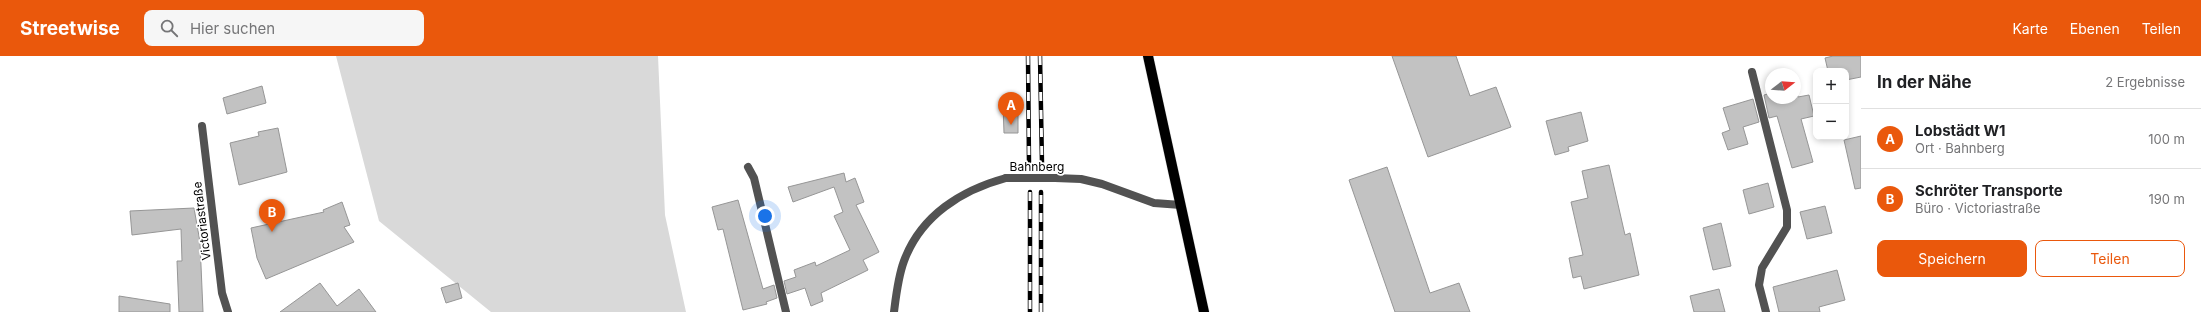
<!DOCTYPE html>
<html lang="de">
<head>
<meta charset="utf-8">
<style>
	:root { --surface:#fff; --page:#f6f6f6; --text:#202124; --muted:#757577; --line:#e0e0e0; --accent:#ea580c }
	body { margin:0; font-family:Inter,sans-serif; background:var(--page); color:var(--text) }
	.controls { position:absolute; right:12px; top:12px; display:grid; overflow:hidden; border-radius:8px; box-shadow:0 2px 6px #0003 }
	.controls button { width:36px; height:36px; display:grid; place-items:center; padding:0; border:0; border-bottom:1px solid var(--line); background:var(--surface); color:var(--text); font:20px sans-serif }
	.compass { position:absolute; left:1765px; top:12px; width:36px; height:36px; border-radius:50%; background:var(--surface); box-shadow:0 2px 6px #0003; rotate:73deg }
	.you { position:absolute; left:765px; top:160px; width:14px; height:14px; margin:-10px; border:3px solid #fff; border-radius:50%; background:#1a73e8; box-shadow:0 0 0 6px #1a73e833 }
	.badge { display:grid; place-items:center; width:26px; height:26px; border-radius:50%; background:var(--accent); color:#fff; font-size:13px; font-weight:700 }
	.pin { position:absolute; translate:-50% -33px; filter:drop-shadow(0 1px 2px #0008) }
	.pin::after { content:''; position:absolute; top:21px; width:14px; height:12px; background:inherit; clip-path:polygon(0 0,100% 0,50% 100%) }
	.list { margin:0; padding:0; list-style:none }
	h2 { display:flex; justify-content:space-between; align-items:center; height:52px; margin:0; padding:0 16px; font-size:17px }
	h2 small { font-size:13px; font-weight:400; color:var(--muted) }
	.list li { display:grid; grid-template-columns:26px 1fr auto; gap:12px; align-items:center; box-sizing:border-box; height:60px; padding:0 16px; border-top:1px solid var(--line) }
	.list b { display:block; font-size:15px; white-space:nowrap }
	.list p { margin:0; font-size:13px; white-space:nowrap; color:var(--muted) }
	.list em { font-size:13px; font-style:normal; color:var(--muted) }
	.actions { display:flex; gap:8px; padding:12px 16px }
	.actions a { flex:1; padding:9px 0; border:1px solid var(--accent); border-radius:8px; text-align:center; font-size:14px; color:var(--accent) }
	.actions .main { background:var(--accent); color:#fff }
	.icon { flex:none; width:22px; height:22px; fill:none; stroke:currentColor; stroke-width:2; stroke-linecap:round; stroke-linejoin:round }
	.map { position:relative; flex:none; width:1861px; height:256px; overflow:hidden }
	header { display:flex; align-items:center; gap:24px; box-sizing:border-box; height:56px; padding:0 20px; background:var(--accent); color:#fff }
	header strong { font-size:19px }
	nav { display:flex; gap:22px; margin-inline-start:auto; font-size:14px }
	.search { width:280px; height:36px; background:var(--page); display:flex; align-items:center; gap:10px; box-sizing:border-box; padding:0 14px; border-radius:8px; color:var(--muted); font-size:15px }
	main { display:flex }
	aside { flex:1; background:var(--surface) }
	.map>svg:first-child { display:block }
	.green { fill:#d9d9d9 }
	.building { fill:#c2c2c2; stroke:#969696 }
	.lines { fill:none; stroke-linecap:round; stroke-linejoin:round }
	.primary-casing { stroke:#dbdbdb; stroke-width:11 }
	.minor { stroke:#525252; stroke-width:8 }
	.primary { stroke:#000; stroke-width:10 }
	.rail-casing { stroke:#000; stroke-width:4.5 }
	.rail { stroke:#fff; stroke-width:3; stroke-dasharray:9; stroke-linecap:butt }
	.minor-bridge { stroke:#525252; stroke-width:8 }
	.labels { text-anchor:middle; stroke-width:3.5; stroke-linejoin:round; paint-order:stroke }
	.street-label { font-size:12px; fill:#000; stroke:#fff }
</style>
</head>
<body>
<header>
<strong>Streetwise</strong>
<div class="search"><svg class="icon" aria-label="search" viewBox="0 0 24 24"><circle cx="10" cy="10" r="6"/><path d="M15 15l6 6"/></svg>Hier suchen</div>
<nav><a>Karte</a><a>Ebenen</a><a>Teilen</a></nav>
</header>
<main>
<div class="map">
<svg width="1861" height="256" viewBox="0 0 1861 256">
	<rect width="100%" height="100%" fill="#fff"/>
	<path class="green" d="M336,0H658L665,159L686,256H491L379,165Z"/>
	<path class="building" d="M1392,0H1456L1470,40L1496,31L1511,71L1428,101Z
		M1833,0H1861V21L1846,24V15H1828L1825,2Z
		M1795,29L1798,41L1809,39L1814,60L1801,63L1813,106L1792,112L1777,60L1769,62L1764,39L1771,37V42H1795Z
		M262,30L266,47L227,58L223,42Z
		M1753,43L1759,66L1743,71L1748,88L1728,94L1722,77L1730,74L1723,52Z
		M1003,48H1018V77H1004Z
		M1581,56L1588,85L1568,91L1569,95L1555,99L1546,65Z
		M278,72L287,116L239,129L230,87L259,80L258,76Z
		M1861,80V132L1855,133L1844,84Z
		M1609,109L1625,179L1630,177L1639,219L1584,233L1581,220L1573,222L1569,202L1583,199L1571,146L1588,142L1582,115Z
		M1387,111L1430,237L1459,227L1470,256H1395L1349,124Z
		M844,117L846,126L855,122L864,146L856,149L879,196L863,204L868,214L821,237L823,245L811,250L805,232L787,238L784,225L796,221L794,214L815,206L816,210L850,194L834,160L843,156L834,131L793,146L788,131Z
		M1768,127L1774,151L1749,158L1743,134Z
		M738,144L763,233L774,229L777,242L766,246L767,248L743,254L723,173L718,174L712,151Z
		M342,146L350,169L344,171L354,186L266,223L257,202L251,172L324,156L323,154Z
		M1825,150L1832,177L1807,183L1800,156Z
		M194,152L200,186L203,256H179L177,205H182L181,173L132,179L130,155Z
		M1721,167L1731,210L1713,214L1703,172Z
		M1837,214L1845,244L1819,251L1820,256H1779L1773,231Z
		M320,227L337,250L359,233L376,256H280Z
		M458,227L462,242L446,247L441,232Z
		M1719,233L1725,256H1694L1690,240Z
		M119,240L170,248V256H119Z"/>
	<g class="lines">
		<defs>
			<path id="primary" d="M1148,0L1204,256"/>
		</defs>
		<use href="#primary" class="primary-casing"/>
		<path class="minor" d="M1752,16L1787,154V171L1762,212L1759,229L1766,256
			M202,70L222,237L228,256
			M748,111L754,122L786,256
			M1055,122L1081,123L1102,128L1154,147L1181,149
			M894,256C896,240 898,221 904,205C921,159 962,134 1006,122"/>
		<use href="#primary" class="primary"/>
		<defs>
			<path id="rail" d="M1028,0L1029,108
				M1040,0L1042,108
				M1030,136V256
				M1041,256V136"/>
		</defs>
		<use href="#rail" class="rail-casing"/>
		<use href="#rail" class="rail"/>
		<path class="minor-bridge" d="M1006,122H1055"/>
	</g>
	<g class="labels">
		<g class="street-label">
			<text x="1037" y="115">Bahnberg</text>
			<text transform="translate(202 165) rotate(-97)" y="4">Victoriastraße</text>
		</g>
	</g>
</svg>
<div class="controls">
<button>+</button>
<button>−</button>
</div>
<svg class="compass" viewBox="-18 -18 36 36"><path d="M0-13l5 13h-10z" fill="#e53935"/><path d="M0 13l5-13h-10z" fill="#757577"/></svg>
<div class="you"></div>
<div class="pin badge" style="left:1011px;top:69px">A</div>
<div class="pin badge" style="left:272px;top:176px">B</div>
</div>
<aside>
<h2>In der Nähe<small>2 Ergebnisse</small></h2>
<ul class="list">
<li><span class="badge">A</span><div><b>Lobstädt W1</b><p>Ort · Bahnberg</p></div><em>100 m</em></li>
<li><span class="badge">B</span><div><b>Schröter Transporte</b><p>Büro · Victoriastraße</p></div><em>190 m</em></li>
</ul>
<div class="actions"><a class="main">Speichern</a><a>Teilen</a></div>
</aside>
</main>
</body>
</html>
